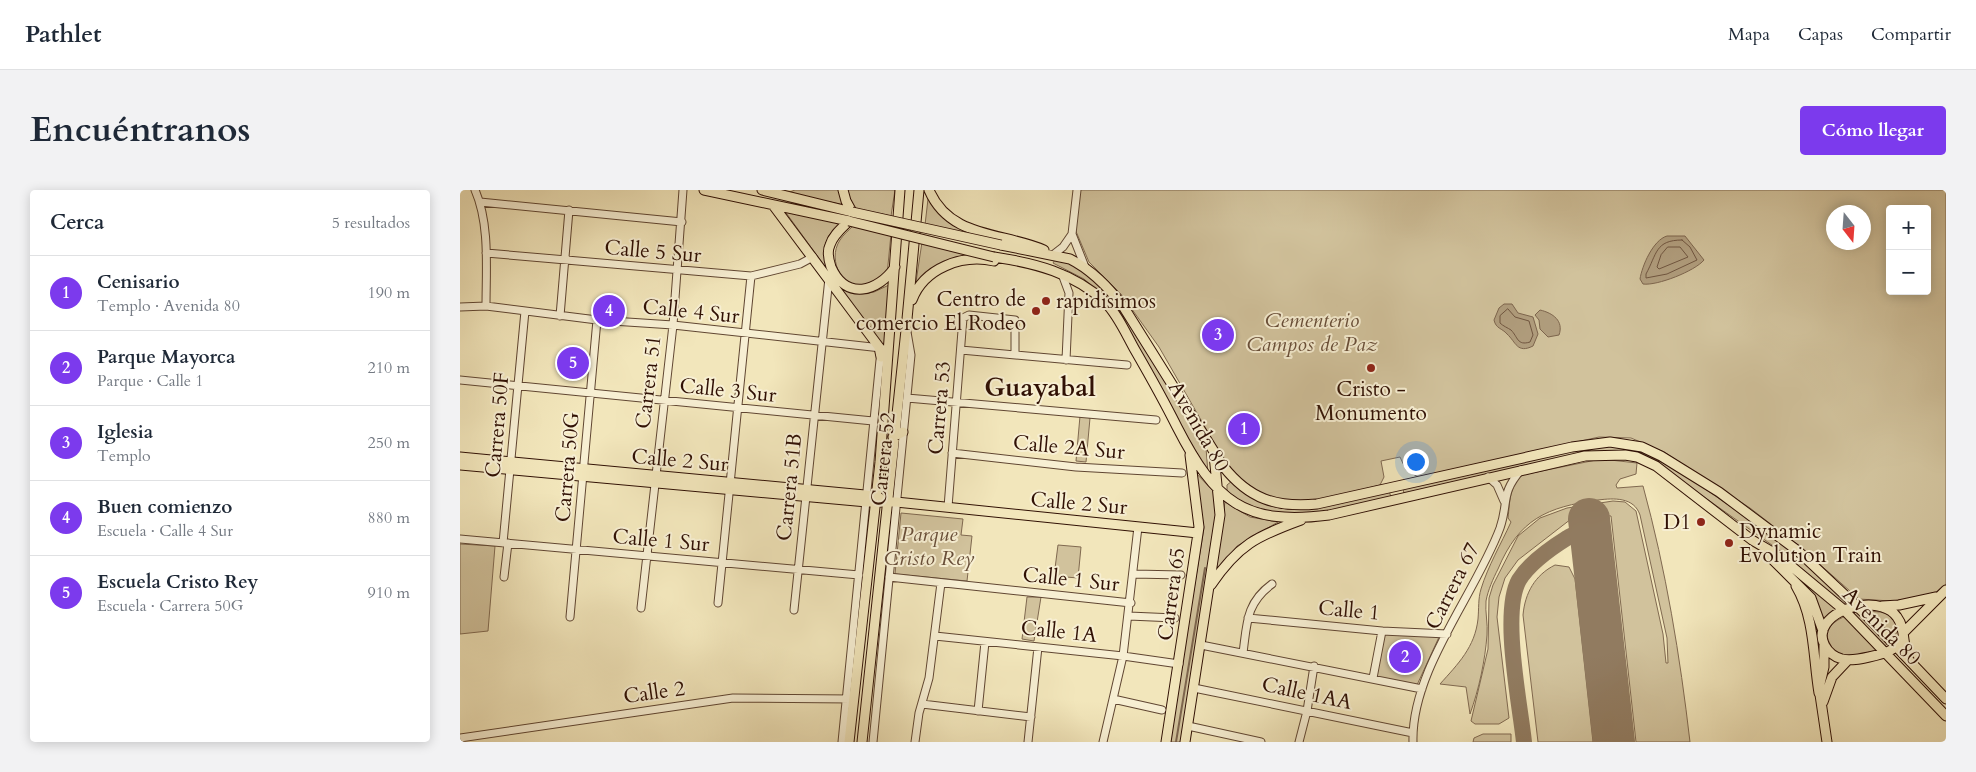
<!DOCTYPE html>
<html lang="es">
<head>
<meta charset="utf-8">
<style>
	:root { --surface:#fff; --page:#f2f2f3; --text:#1f2937; --muted:#747a83; --line:#e0e1e3; --accent:#7c3aed }
	body { margin:0; font-family:Cardo,serif; background:var(--page); color:var(--text) }
	.controls { position:absolute; right:15px; top:15px; display:grid; overflow:hidden; border-radius:5px; box-shadow:0 2px 12px #0003 }
	.controls button { width:45px; height:45px; display:grid; place-items:center; padding:0; border:0; border-bottom:1px solid var(--line); background:var(--surface); color:var(--text); font:25px sans-serif }
	.compass { position:absolute; left:1366px; top:15px; width:45px; height:45px; border-radius:50%; background:var(--surface); box-shadow:0 2px 12px #0003; rotate:163deg }
	.you { position:absolute; left:955px; top:271px; width:18px; height:18px; margin:-12px; border:4px solid #fff; border-radius:50%; background:#1a73e8; box-shadow:0 0 0 8px #1a73e833 }
	.badge { display:grid; place-items:center; width:32px; height:32px; border-radius:50%; background:var(--accent); color:#fff; font-size:16px; font-weight:700 }
	.pin { position:absolute; translate:-50% -50%; border:2px solid #fff; box-shadow:0 1px 5px #0006 }
	.list { margin:0; padding:0; list-style:none }
	h2 { display:flex; justify-content:space-between; align-items:center; height:65px; margin:0; padding:0 20px; font-size:21px }
	h2 small { font-size:16px; font-weight:400; color:var(--muted) }
	.list li { display:grid; grid-template-columns:32px 1fr auto; gap:15px; align-items:center; box-sizing:border-box; height:75px; padding:0 20px; border-top:1px solid var(--line) }
	.list b { display:block; font-size:19px; white-space:nowrap }
	.list p { margin:0; font-size:16px; white-space:nowrap; color:var(--muted) }
	.list em { font-size:16px; font-style:normal; color:var(--muted) }
	.map { position:relative; flex:none; width:1486px; height:552px; overflow:hidden; border-radius:5px }
	header { display:flex; align-items:center; gap:30px; box-sizing:border-box; height:70px; padding:0 25px; background:var(--surface); border-bottom:1px solid var(--line) }
	header strong { font-size:24px }
	nav { display:flex; gap:28px; margin-inline-start:auto; font-size:18px }
	.intro { display:flex; align-items:center; justify-content:space-between; box-sizing:border-box; height:120px; padding:0 30px }
	h1 { margin:0; font-size:35px }
	.button { padding:12px 22px; border-radius:5px; background:var(--accent); color:#fff; font-size:18px; font-weight:700 }
	main { display:flex; gap:30px; padding:0 30px }
	aside { flex:1; background:var(--surface); border-radius:5px; box-shadow:0 2px 12px #0003 }
	.map>svg:first-child { display:block }
	.green { fill:#d1c29c; stroke:#806950; fill-rule:evenodd }
	.water { fill:#b09d7d; stroke:#7d654d }
	.lines { fill:none; stroke-linecap:round; stroke-linejoin:round }
	.shore { stroke:#705640; stroke-width:1 }
	.stream { stroke:#7d654d; stroke-width:2 }
	.taxiway { stroke:#917b60; stroke-width:16 }
	.runway { stroke:#917b60; stroke-width:42 }
	.minor-casing { stroke:#604632; stroke-width:9 }
	.major-casing { stroke:#301004; stroke-width:11 }
	.minor { stroke:#f7efd3; stroke-width:7 }
	.major { stroke:#f2e6bb; stroke-width:9 }
	.major-bridge-casing { stroke:#301004; stroke-width:11; stroke-linecap:butt }
	.major-bridge { stroke:#f2e6bb; stroke-width:9 }
	.poi-dot { fill:#8f2418; stroke:#f7efd3; stroke-width:2 }
	.labels { text-anchor:middle; stroke-width:4; stroke-linejoin:round; paint-order:stroke }
	.street-label { font-size:21px; fill:#301004; stroke:#f7efd3 }
	.poi-label { font-size:21px; fill:#301004; stroke:#f7efd3; text-anchor:end }
	.park-label { font-size:21px; font-style:italic; fill:#684e39; stroke:#f7efd3 }
	.district-label { font-size:26px; font-weight:bold; fill:#301004; stroke:#f7efd3 }
</style>
</head>
<body>
<header>
<strong>Pathlet</strong>
<nav><a>Mapa</a><a>Capas</a><a>Compartir</a></nav>
</header>
<div class="intro"><h1>Encuéntranos</h1><a class="button">Cómo llegar</a></div>
<main>
<aside>
<h2>Cerca<small>5 resultados</small></h2>
<ul class="list">
<li><span class="badge">1</span><div><b>Cenisario</b><p>Templo · Avenida 80</p></div><em>190 m</em></li>
<li><span class="badge">2</span><div><b>Parque Mayorca</b><p>Parque · Calle 1</p></div><em>210 m</em></li>
<li><span class="badge">3</span><div><b>Iglesia</b><p>Templo</p></div><em>250 m</em></li>
<li><span class="badge">4</span><div><b>Buen comienzo</b><p>Escuela · Calle 4 Sur</p></div><em>880 m</em></li>
<li><span class="badge">5</span><div><b>Escuela Cristo Rey</b><p>Escuela · Carrera 50G</p></div><em>910 m</em></li>
</ul>
</aside>
<div class="map">
<svg width="1486" height="552" viewBox="0 0 1486 552">
	<rect width="100%" height="100%" fill="#f2e6bb"/>
	<filter id="stains"><feTurbulence type="fractalNoise" baseFrequency=".004" numOctaves="4"/><feColorMatrix values="0 0 0 0 .2 0 0 0 0 .09 0 0 0 0 .02 0 0 0 .5 -.17"/></filter>
	<radialGradient id="worn" r=".72"><stop offset=".6" stop-color="#630" stop-opacity="0"/><stop offset="1" stop-color="#630" stop-opacity=".3"/></radialGradient>
	<path class="green" d="M335,0H380L384,15L327,3Z
		M386,0H435L431,26L392,18Z
		M620,0H1486V394L1476,402L1455,408L1431,411L1399,409L1339,356L1290,318L1204,262L1171,248L1139,247L958,287L946,280L940,267L921,271L924,287L920,295L858,311L822,310L802,304L779,288L764,270L699,157L661,104L629,72L615,39ZM1430,19H1467V101H1430ZM1374,22H1404V52H1374Z
		M468,9L488,32L507,43L465,35Z
		M324,20L381,33L369,45L366,54L382,97L389,102L402,104L414,102L429,95L425,155H422Z
		M393,36L431,44L427,85C422,88 416,93 411,95C384,104 366,71 380,50C383,45 389,40 393,36Z
		M462,52L518,65L476,77L456,92Z
		M596,68L621,78L639,93L659,117L746,258L748,283L663,133L647,110L624,89L593,73Z
		M620,226L630,228L626,272L616,271Z
		M1144,256L1174,258L1199,267L1319,350L1388,412L1383,415L1326,365L1196,273C1165,260 1149,259 1116,264L944,304L943,298L1094,263Z
		M1141,269L1177,273L1176,284L1160,289L1156,295L1157,298L1183,296C1206,380 1220,466 1230,552H1176L1151,326L1126,325L1111,329L1058,370L1045,388L1039,407L1037,427L1049,528L1039,534H1015L1011,531L1028,459L1029,408L1033,395L1058,346L1080,328L1107,318L1153,311L1165,312L1176,321L1203,444L1206,473H1208L1207,448L1180,325C1174,307 1154,308 1138,310C1087,317 1059,329 1038,379C1033,389 1028,400 1026,411C1025,422 1028,434 1027,445C1025,471 1019,499 1010,524L1006,497L980,494C998,474 1015,457 1018,429C1019,418 1018,409 1021,399C1028,376 1041,354 1051,332L1048,328C1050,311 1049,298 1062,285Z
		M734,281L754,302L756,323L721,552H709L744,338Z
		M772,291C779,297 785,304 793,308C833,333 888,310 929,301L931,307C890,316 843,333 801,321C789,317 778,309 767,302V295Z
		M765,312L790,327L818,332L777,356L754,384Z
		M441,323L503,329L501,345L512,346L507,391L435,384Z
		M0,354L35,356L28,441L0,444Z
		M598,355L621,357L618,388L594,386Z
		M1314,365L1377,419L1363,431C1357,400 1335,388 1314,365Z
		M1095,375L1109,377L1115,389L1133,552H1078L1063,425C1065,403 1075,385 1095,375Z
		M567,407H581L574,451L562,449Z
		M1397,422C1415,421 1434,419 1438,440C1435,446 1432,452 1426,455C1415,462 1389,469 1377,463C1374,461 1372,458 1370,454C1359,435 1384,426 1397,422Z
		M924,443L979,447L957,495L916,487Z
		M1023,544H1051V552H1013L1014,548Z"/>
	<path class="water" d="M1207,46H1225L1244,70C1235,81 1197,96 1183,94L1180,89C1182,76 1193,50 1207,46Z
		M1044,114H1052L1058,123L1073,127L1078,144L1073,156C1057,164 1056,152 1047,144C1042,138 1036,139 1034,130L1039,118Z
		M1080,120C1093,123 1104,131 1099,145L1088,147L1080,139L1079,130L1075,125Z"/>
	<g class="lines">
		<path class="shore" d="M1222,50L1230,57L1237,70L1207,84L1186,88V84C1197,64 1195,50 1222,50Z
			M1208,57H1220L1228,67L1199,79L1197,77L1201,65Z
			M1048,119L1055,127L1069,131L1073,145L1070,152C1057,156 1058,147 1051,140C1048,138 1043,136 1040,133V126Z"/>
		<path class="stream" d="M716,552L745,378"/>
		<path class="taxiway" d="M1064,552C1060,514 1041,422 1059,390C1069,374 1091,358 1107,348C1117,341 1126,344 1132,354"/>
		<path class="runway" d="M1129,329L1154,552"/>
		<defs>
			<path id="minor" d="M15,0C30,34 26,79 26,116
				M617,0L612,44L625,77
				M20,12L222,32
				M26,63L291,86L340,74L353,67
				M594,64L603,57L612,44
				M602,84L609,103L606,170
				M0,117L26,116L137,130L213,135L421,158
				M100,126L109,20
				M501,160L667,175
				M0,190L413,231
				M447,208L696,230
				M492,263L616,277L722,283
				M1028,287L1037,295L1044,311
				M488,317L503,128L509,125L555,130V164
				M0,349L399,385
				M43,353L65,121
				M674,384L721,385
				M44,387L48,353
				M429,387L671,413
				M258,413L291,86
				M181,418L213,135L223,0
				M334,420L369,88
				M669,426L715,428
				M110,427L137,130
				M788,428L922,441L987,444
				M475,446L663,466L719,474
				M741,455L962,499
				M783,463C787,433 786,413 812,394
				M913,488L922,441
				M734,498L953,543
				M653,509L702,520
				M462,514L571,527
				M518,521L525,452
				M728,536L801,552
				M0,548L273,508L391,509
				M382,552L420,170L423,163
				M413,552L451,165L447,142
				M455,552L459,523L469,488L481,393
				M568,552L578,457
				M643,552L663,466L678,337
				M839,552L847,521L854,476
				M953,552C951,480 1015,405 1040,338C1049,312 1040,304 1061,280"/>
			<path id="major" d="M244,0L389,31
				M302,0L392,22
				M383,0L386,11L392,22
				M469,0C490,49 543,42 584,60
				M313,15L419,157L421,167
				M389,31C382,38 373,45 370,55C367,61 369,71 371,77C386,111 418,102 435,77
				M541,55L610,69C632,80 648,97 663,116L763,276C789,309 816,318 857,314L1112,257L1150,252L1182,257L1201,266L1259,302L1338,361L1405,424L1486,509
				M534,67C575,73 614,83 645,112C658,125 666,144 675,160C690,186 704,211 717,237C755,311 784,336 869,325L1125,266L1165,265L1177,267L1196,276L1292,350L1319,366L1384,420L1486,526
				M452,110C464,78 502,64 534,71
				M433,247L443,242
				M0,267L405,305L420,308
				M0,275L407,312H436L738,343
				M1303,360L1351,408L1363,441
				M751,395C778,355 797,346 841,330
				M1336,396C1355,428 1353,467 1359,503
				M1422,416L1439,415L1476,407
				M1443,443L1486,400
				M1443,447C1437,461 1423,464 1409,467C1400,469 1391,471 1382,469C1367,465 1356,448 1366,434C1379,414 1423,407 1437,427C1446,439 1442,454 1448,467
				M1364,455V477L1359,498L1367,552
				M1363,512L1372,487L1388,470
				M389,552L420,272L440,0
				M402,552L446,140L459,0
				M706,552L739,337L730,265
				M725,552L760,325L754,265"/>
		</defs>
		<use href="#minor" class="minor-casing"/>
		<use href="#major" class="major-casing"/>
		<use href="#minor" class="minor"/>
		<use href="#major" class="major"/>
		<defs>
			<path id="major-bridge" d="M392,22L541,55
				M389,31L534,67"/>
		</defs>
		<use href="#major-bridge" class="major-bridge-casing"/>
		<use href="#major-bridge" class="major-bridge"/>
	</g>
	<g class="poi-dot">
		<circle cx="586" cy="111" r="5"/>
		<circle cx="576" cy="121" r="5"/>
		<circle cx="911" cy="178" r="5"/>
		<circle cx="1241" cy="332" r="5"/>
		<circle cx="1269" cy="353" r="5"/>
	</g>
	<g class="labels">
		<g class="street-label">
			<text transform="translate(193 61) rotate(5)" y="7">Calle 5 Sur</text>
			<text transform="translate(231 121) rotate(6)" y="7">Calle 4 Sur</text>
			<text transform="translate(188 192) rotate(-83)" y="7">Carrera 51</text>
			<text transform="translate(268 200) rotate(6)" y="7">Calle 3 Sur</text>
			<text transform="translate(479 218) rotate(-85)" y="7">Carrera 53</text>
			<text transform="translate(37 235) rotate(-85)" y="7">Carrera 50F</text>
			<text transform="translate(739 236) rotate(60)" y="7">Avenida 80</text>
			<text transform="translate(609 257) rotate(5)" y="7">Calle 2A Sur</text>
			<text transform="translate(423 269) rotate(-84)" y="7">Carrera 52</text>
			<text transform="translate(220 270) rotate(5)" y="7">Calle 2 Sur</text>
			<text transform="translate(107 277) rotate(-85)" y="7">Carrera 50G</text>
			<text transform="translate(329 297) rotate(-84)" y="7">Carrera 51B</text>
			<text transform="translate(619 313) rotate(5)" y="7">Calle 2 Sur</text>
			<text transform="translate(201 350) rotate(5)" y="7">Calle 1 Sur</text>
			<text transform="translate(611 389) rotate(6)" y="7">Calle 1 Sur</text>
			<text transform="translate(992 396) rotate(-63)" y="7">Carrera 67</text>
			<text transform="translate(711 404) rotate(-82)" y="7">Carrera 65</text>
			<text transform="translate(889 420) rotate(5)" y="7">Calle 1</text>
			<text transform="translate(1422 436) rotate(45)" y="7">Avenida 80</text>
			<text transform="translate(599 441) rotate(6)" y="7">Calle 1A</text>
			<text transform="translate(194 502) rotate(-8)" y="7">Calle 2</text>
			<text transform="translate(847 503) rotate(12)" y="7">Calle 1AA</text>
		</g>
		<g class="poi-label">
			<text x="566" y="116">Centro de<tspan x="566" dy="24">comercio El Rodeo</tspan></text>
			<text x="596" y="118" text-anchor="start">rapidisimos</text>
			<text x="911" y="206" text-anchor="middle">Cristo -<tspan x="911" dy="24">Monumento</tspan></text>
			<text x="1231" y="339">D1</text>
			<text x="1279" y="348" text-anchor="start">Dynamic<tspan x="1279" dy="24">Evolution Train</tspan></text>
		</g>
		<g class="park-label">
			<text x="852" y="137">Cementerio<tspan x="852" dy="24">Campos de Paz</tspan></text>
			<text x="469" y="351">Parque<tspan x="469" dy="24">Cristo Rey</tspan></text>
		</g>
		<g class="district-label">
			<text x="580" y="206">Guayabal</text>
		</g>
	</g>
	<rect width="100%" height="100%" filter="url(#stains)"/>
	<rect width="100%" height="100%" fill="url(#worn)"/>
</svg>
<div class="controls">
<button>+</button>
<button>−</button>
</div>
<svg class="compass" viewBox="-18 -18 36 36"><path d="M0-13l5 13h-10z" fill="#e53935"/><path d="M0 13l5-13h-10z" fill="#747a83"/></svg>
<div class="you"></div>
<div class="pin badge" style="left:784px;top:239px">1</div>
<div class="pin badge" style="left:945px;top:467px">2</div>
<div class="pin badge" style="left:758px;top:145px">3</div>
<div class="pin badge" style="left:149px;top:121px">4</div>
<div class="pin badge" style="left:113px;top:173px">5</div>
</div>
</main>
</body>
</html>
